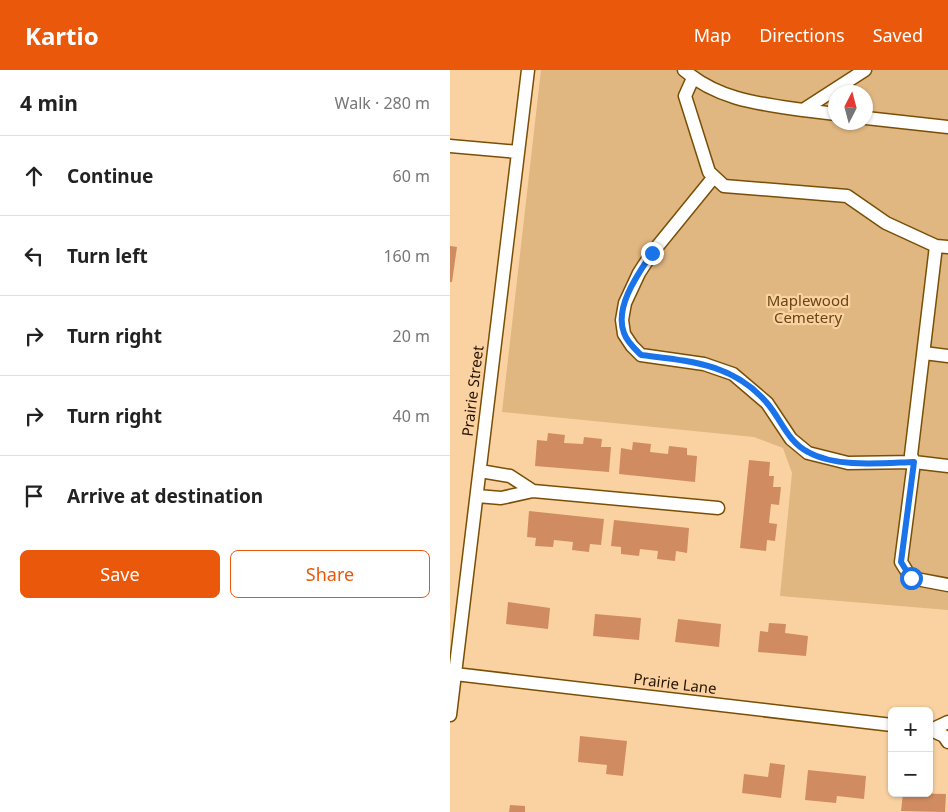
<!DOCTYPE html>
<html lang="en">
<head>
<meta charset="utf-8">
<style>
	:root { --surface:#fff; --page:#f6f6f6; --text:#222; --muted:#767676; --line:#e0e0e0; --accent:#ea580c }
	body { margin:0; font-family:"Noto Sans",sans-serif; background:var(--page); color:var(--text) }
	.controls { position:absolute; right:15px; bottom:15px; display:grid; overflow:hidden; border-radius:8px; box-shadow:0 1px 4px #0004 }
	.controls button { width:45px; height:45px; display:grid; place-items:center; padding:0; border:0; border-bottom:1px solid var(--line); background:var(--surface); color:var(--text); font:25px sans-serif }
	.compass { position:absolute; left:378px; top:15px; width:45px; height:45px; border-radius:50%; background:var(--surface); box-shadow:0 1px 4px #0004; rotate:6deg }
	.stop { position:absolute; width:15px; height:15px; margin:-11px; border:4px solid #1a73e8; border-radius:50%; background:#fff }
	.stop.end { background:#1a73e8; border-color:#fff; box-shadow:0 1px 5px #0008 }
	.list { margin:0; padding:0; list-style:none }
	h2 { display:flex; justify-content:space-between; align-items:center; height:65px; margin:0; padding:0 20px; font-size:21px }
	h2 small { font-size:16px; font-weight:400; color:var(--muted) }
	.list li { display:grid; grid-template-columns:32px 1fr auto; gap:15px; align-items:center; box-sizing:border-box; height:80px; padding:0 20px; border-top:1px solid var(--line) }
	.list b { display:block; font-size:19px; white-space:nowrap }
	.list em { font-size:16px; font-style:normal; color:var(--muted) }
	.actions { display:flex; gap:10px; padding:15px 20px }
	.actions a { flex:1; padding:11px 0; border:1px solid var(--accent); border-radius:8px; text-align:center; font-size:18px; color:var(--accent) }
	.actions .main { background:var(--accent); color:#fff }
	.icon { flex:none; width:28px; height:28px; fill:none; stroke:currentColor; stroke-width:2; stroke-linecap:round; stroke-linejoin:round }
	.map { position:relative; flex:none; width:498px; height:742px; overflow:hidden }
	header { display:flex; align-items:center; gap:30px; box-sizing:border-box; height:70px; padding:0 25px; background:var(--accent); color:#fff }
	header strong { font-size:24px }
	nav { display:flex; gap:28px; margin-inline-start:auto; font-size:18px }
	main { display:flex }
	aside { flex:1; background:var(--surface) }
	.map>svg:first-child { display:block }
	.green { fill:#e0b681; fill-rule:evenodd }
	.building { fill:#d08b60 }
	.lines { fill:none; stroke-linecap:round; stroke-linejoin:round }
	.minor-casing { stroke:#7a4f05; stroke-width:15 }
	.minor { stroke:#fff; stroke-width:12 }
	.route { stroke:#1a73e8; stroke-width:6 }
	.labels { text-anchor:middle; stroke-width:4.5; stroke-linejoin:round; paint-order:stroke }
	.park-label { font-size:15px; fill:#684614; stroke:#fad2a1 }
	.street-label { font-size:15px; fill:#241200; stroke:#fad2a1 }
</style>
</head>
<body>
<header>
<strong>Kartio</strong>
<nav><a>Map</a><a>Directions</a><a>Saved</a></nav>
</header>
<main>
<aside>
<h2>4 min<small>Walk · 280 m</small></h2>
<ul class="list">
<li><svg class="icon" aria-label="ahead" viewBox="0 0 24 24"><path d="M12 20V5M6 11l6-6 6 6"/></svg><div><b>Continue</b></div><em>60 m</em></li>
<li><svg class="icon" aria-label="left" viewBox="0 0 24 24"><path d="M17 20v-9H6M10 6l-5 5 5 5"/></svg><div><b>Turn left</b></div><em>160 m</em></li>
<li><svg class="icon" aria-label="right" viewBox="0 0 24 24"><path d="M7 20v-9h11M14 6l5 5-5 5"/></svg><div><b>Turn right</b></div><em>20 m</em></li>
<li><svg class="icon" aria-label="right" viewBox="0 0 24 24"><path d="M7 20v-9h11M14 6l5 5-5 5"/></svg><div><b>Turn right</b></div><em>40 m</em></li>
<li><svg class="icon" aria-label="arrive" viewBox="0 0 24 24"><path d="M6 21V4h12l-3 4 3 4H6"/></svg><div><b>Arrive at destination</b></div></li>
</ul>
<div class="actions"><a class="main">Save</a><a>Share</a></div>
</aside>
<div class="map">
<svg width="498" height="742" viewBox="0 0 498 742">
	<rect width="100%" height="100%" fill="#fad2a1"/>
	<path class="green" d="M91,0H498V540L330,526L342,403L333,378L304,367L52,342ZM386,22H416V52H386Z"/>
	<path class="building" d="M0,176L7,177L2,212H0Z
		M98,363L115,365L114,373L133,374L134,367L152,369L151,377H161L159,402L85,396L87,370L97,371Z
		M183,372L201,374L200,382L218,384L219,376L237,378V385L247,386L245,412L169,404L171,378L182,380Z
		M299,390L320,392L319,406H324L323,417H331L329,435L321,434L319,453L327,454L325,471L317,470L316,481L290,478Z
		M79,441L154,449L151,475L140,474L139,482L122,480L123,472L104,470L103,477L85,476L86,468L77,467Z
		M164,450L239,458L237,483L226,481L225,491L207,489L208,481L190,479L189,486L171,484V477L161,476Z
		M58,532L100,538L98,559L56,554Z
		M145,544L191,548L189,570L143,566Z
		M228,549L271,554L269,577L225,572Z
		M319,553L336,554L335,563L358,566L356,586L308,582L310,561L318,562Z
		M130,666L177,671L173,706L156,704L157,695L128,692Z
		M320,693L335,695L331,728L292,723L294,704L318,707Z
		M358,700L416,706L414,729L387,726L386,733L355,730Z
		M453,723L496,724L495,742L451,741Z
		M60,735L75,736V742H59Z"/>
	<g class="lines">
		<defs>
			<path id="minor" d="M234,0C268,30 311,34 353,40L415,0
				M243,8L235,26L259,102L274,116L397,126L436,153L486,176L498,177
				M353,40L386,44
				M416,48L498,57
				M0,76L68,82
				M263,108L202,183L189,203L175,233L172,250L174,264L182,276L191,285L254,294L283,304L317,333L341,369L358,383L398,393L464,392L498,396
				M486,176L461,385L464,392L451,492L461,508L498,515
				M474,283L498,286
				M30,401L60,406L83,421L268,438
				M27,426L51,428L83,421
				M5,604L442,655
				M0,645L78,0
				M479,659L494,666L498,672
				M481,660L498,652"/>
		</defs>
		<use href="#minor" class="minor-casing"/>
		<use href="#minor" class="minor"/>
	</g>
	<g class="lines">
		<path class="route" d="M202,183C188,204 164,237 174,263C177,272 185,279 191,285C239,291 283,293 317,333C331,349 337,371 358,382C386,398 433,393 464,392L451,492L461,508"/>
	</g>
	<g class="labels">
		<g class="park-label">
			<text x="358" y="236">Maplewood<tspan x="358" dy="17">Cemetery</tspan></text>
		</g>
		<g class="street-label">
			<text transform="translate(23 321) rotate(-83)" y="5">Prairie Street</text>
			<text transform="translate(225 614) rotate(7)" y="5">Prairie Lane</text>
		</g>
	</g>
</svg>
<div class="controls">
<button>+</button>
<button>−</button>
</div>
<svg class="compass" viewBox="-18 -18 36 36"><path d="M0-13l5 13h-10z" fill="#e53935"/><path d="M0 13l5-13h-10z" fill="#767676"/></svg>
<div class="stop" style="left:461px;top:508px"></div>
<div class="stop end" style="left:202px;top:183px"></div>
</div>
</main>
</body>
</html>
